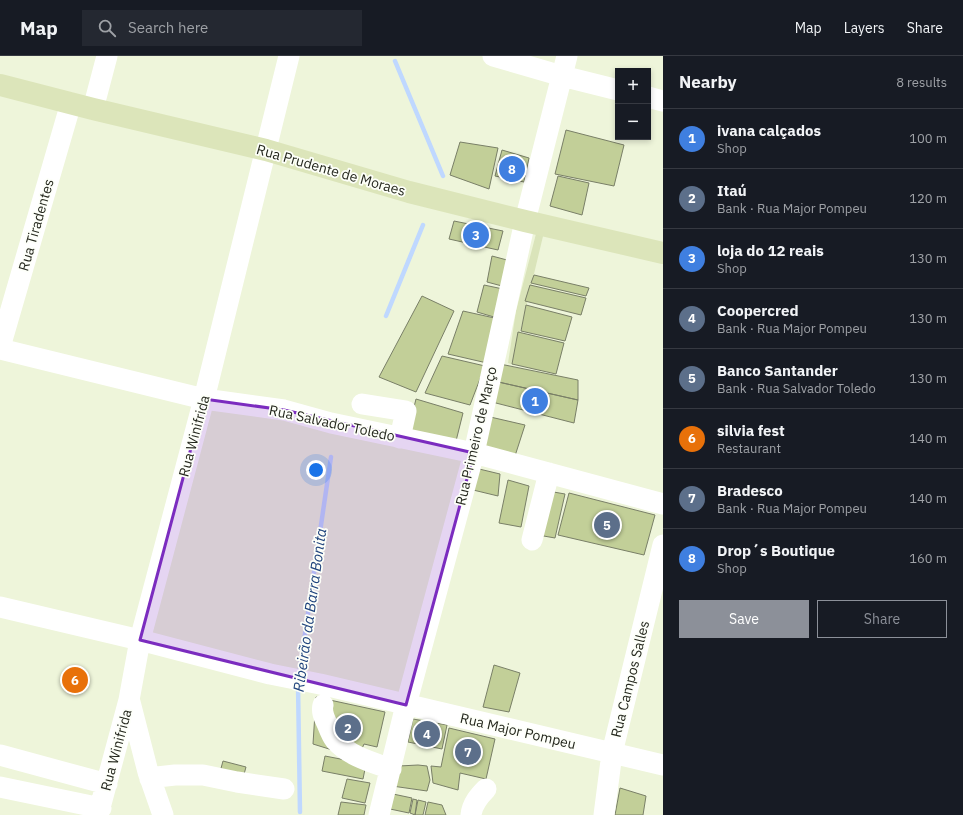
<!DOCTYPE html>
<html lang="en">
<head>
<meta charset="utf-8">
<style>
	:root { --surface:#171b24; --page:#242831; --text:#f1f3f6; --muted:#9ea1a6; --line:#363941; --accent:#8c9099 }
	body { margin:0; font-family:"IBM Plex Sans",sans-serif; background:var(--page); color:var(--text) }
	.controls { position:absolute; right:12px; top:12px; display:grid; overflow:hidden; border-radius:0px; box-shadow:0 2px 6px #0003 }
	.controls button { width:36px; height:36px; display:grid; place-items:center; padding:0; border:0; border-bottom:1px solid var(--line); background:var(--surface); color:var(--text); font:20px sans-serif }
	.you { position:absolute; left:316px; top:414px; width:14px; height:14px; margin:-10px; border:3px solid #fff; border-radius:50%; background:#1a73e8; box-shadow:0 0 0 6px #1a73e833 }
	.badge { display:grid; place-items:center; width:26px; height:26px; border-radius:50%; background:var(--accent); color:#fff; font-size:13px; font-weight:700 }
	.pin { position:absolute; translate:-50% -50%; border:2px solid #fff; box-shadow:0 1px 4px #0006 }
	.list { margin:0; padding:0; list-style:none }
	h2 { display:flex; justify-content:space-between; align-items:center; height:52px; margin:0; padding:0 16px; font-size:17px }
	h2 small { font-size:13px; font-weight:400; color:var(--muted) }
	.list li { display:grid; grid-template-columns:26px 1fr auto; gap:12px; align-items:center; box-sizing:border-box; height:60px; padding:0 16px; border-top:1px solid var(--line) }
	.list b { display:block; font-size:15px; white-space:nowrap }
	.list p { margin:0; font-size:13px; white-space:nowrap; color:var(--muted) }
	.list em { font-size:13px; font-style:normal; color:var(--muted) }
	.actions { display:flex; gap:8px; padding:12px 16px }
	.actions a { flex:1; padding:9px 0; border:1px solid var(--accent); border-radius:0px; text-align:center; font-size:14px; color:var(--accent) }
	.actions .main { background:var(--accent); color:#fff }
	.icon { flex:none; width:22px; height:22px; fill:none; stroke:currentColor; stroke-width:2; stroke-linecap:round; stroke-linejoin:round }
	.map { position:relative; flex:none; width:663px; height:759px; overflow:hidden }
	header { display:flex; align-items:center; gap:24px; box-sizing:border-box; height:56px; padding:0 20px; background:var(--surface); border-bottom:1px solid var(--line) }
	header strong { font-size:19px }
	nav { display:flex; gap:22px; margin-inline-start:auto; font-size:14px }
	.search { width:280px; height:36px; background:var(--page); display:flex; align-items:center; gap:10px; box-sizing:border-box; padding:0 14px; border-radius:0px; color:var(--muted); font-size:15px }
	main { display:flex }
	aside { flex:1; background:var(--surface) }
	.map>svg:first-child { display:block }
	.green { fill:#dae4ba }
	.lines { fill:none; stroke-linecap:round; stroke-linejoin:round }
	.stream { stroke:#bfd8ff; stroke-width:4.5 }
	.building { fill:#c2cf98; stroke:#797f67 }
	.minor { stroke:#fff; stroke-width:21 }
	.major { stroke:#dce5ba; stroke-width:22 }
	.marked { fill:#7b2cbf; fill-opacity:0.2; stroke:#7b2cbf; stroke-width:3; stroke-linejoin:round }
	.labels { text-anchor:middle; stroke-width:3.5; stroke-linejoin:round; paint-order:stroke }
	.street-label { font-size:14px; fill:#25281e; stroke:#fdfff9 }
	.water-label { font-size:15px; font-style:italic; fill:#20447d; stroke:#fdfff9 }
</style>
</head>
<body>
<header>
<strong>Map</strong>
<div class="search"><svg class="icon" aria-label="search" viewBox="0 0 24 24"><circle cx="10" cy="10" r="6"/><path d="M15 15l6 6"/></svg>Search here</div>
<nav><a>Map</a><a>Layers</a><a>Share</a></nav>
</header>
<main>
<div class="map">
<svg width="663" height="759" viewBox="0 0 663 759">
	<rect width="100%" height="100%" fill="#eef5da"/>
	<path class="green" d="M537,174L544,176L518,285L513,309L508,307L516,255Z"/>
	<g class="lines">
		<path class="stream" d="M395,5L443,120
			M386,260L423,169
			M299,619L331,401
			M298,628L300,756"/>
	</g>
	<path class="building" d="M566,74L624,89L614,130L555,118Z
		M460,86L498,92L489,133L450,119Z
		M502,94L529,102L524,126L495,120Z
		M558,120L589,127L582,159L550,150Z
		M454,165L503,175L498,194L449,183Z
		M492,200L507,204L502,230L487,226Z
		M534,219L589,232L586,240L531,227Z
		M484,229L503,233L494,261L477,256Z
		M530,229L586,242L581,259L525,245Z
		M422,240L454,255L416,336L379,321Z
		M526,249L572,261L565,285L521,275Z
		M463,255L499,263L487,307L448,298Z
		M518,276L564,287L556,318L512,308Z
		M442,300L485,310L470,349L425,337Z
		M500,308L578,324V344L494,325Z
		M494,325L578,344L574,367L492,346Z
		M416,343L463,357L456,385L408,375Z
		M486,360L525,369L514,403L479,394Z
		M475,412L500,418L498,440L469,433Z
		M508,424L529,430L521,471L499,467Z
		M548,435L565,438L555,482L538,479Z
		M569,437L655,459L644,499L558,479Z
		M494,609L520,617L509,656L483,651Z
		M316,641L385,656L377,691L364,688L358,702L313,688Z
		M413,663L447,669L442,693L408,686Z
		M449,672L495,683L486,723L460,717L458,734L433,727L431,710L441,711Z
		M325,700L366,708L363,723L322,715Z
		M223,705L246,711L243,722L220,716Z
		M418,709L427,710L430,724L427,735L392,730L399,710Z
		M347,723L370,727L365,747L342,742Z
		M620,732L646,740L643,759H615Z
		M393,738L412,742L409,757L390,753Z
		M413,743L417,744L415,759L410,757Z
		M418,744L426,746L423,759H415Z
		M341,746L366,749L364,759H338Z
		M428,746L442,749L446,759H425Z"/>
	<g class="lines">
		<path class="minor" d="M493,0L562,20L618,34
			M648,41L663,45
			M93,53L107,0
			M0,291L71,47
			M0,293L204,343L284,354L331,367L474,397L663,448
			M362,348L406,355L400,382
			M532,484L549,417
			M0,551L140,584L270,618L320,628L663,709
			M130,646L148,716L163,759
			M323,649C321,657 325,663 328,670C330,675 332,680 335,684C349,700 371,706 391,713
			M0,699L107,728
			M150,723L157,721L175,719H203L237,726L284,733
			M0,731L101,752
			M98,759L129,644L140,584L204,343L289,0
			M379,759L406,649L474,397L525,165L567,0
			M471,759C472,748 479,740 486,733
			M604,759L612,697L663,489"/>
		<path class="major" d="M0,29L93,53L266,94L409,136L525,165L663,197"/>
	</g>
	<path class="marked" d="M204,343L284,354L474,397L406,649L140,584Z"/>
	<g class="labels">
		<g class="street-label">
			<text transform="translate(331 114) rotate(16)" y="5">Rua Prudente de Moraes</text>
			<text transform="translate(36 169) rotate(-74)" y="5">Rua Tiradentes</text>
			<text transform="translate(332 367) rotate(12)" y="5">Rua Salvador Toledo</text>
			<text transform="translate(194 380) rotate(-75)" y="5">Rua Winifrida</text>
			<text transform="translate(476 380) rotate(-77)" y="5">Rua Primeiro de Março</text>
			<text transform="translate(630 623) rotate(-76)" y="5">Rua Campos Salles</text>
			<text transform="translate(518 675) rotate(13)" y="5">Rua Major Pompeu</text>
			<text transform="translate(116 694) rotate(-75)" y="5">Rua Winifrida</text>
		</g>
		<g class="water-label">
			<text transform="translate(310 554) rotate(-82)" y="5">Ribeirão da Barra Bonita</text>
		</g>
	</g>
</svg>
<div class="controls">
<button>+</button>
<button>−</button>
</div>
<div class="you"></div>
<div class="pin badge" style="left:535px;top:345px;background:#3f7fe0">1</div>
<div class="pin badge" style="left:348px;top:672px;background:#5c6f8a">2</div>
<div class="pin badge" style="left:476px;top:179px;background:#3f7fe0">3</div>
<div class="pin badge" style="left:427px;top:678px;background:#5c6f8a">4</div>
<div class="pin badge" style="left:607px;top:469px;background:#5c6f8a">5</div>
<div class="pin badge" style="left:75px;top:624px;background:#e8710a">6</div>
<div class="pin badge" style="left:468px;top:696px;background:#5c6f8a">7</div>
<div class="pin badge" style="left:512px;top:113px;background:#3f7fe0">8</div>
</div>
<aside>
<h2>Nearby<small>8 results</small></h2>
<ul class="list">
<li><span class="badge" style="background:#3f7fe0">1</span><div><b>ivana calçados</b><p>Shop</p></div><em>100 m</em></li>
<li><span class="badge" style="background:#5c6f8a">2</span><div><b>Itaú</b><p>Bank · Rua Major Pompeu</p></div><em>120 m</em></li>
<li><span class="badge" style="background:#3f7fe0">3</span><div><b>loja do 12 reais</b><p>Shop</p></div><em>130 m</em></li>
<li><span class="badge" style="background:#5c6f8a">4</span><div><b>Coopercred</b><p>Bank · Rua Major Pompeu</p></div><em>130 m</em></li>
<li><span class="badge" style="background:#5c6f8a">5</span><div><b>Banco Santander</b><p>Bank · Rua Salvador Toledo</p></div><em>130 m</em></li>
<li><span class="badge" style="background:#e8710a">6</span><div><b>silvia fest</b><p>Restaurant</p></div><em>140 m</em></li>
<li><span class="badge" style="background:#5c6f8a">7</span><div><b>Bradesco</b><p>Bank · Rua Major Pompeu</p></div><em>140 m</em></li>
<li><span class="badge" style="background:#3f7fe0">8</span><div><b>Drop´s Boutique</b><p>Shop</p></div><em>160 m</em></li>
</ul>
<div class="actions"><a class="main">Save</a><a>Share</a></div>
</aside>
</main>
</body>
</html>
